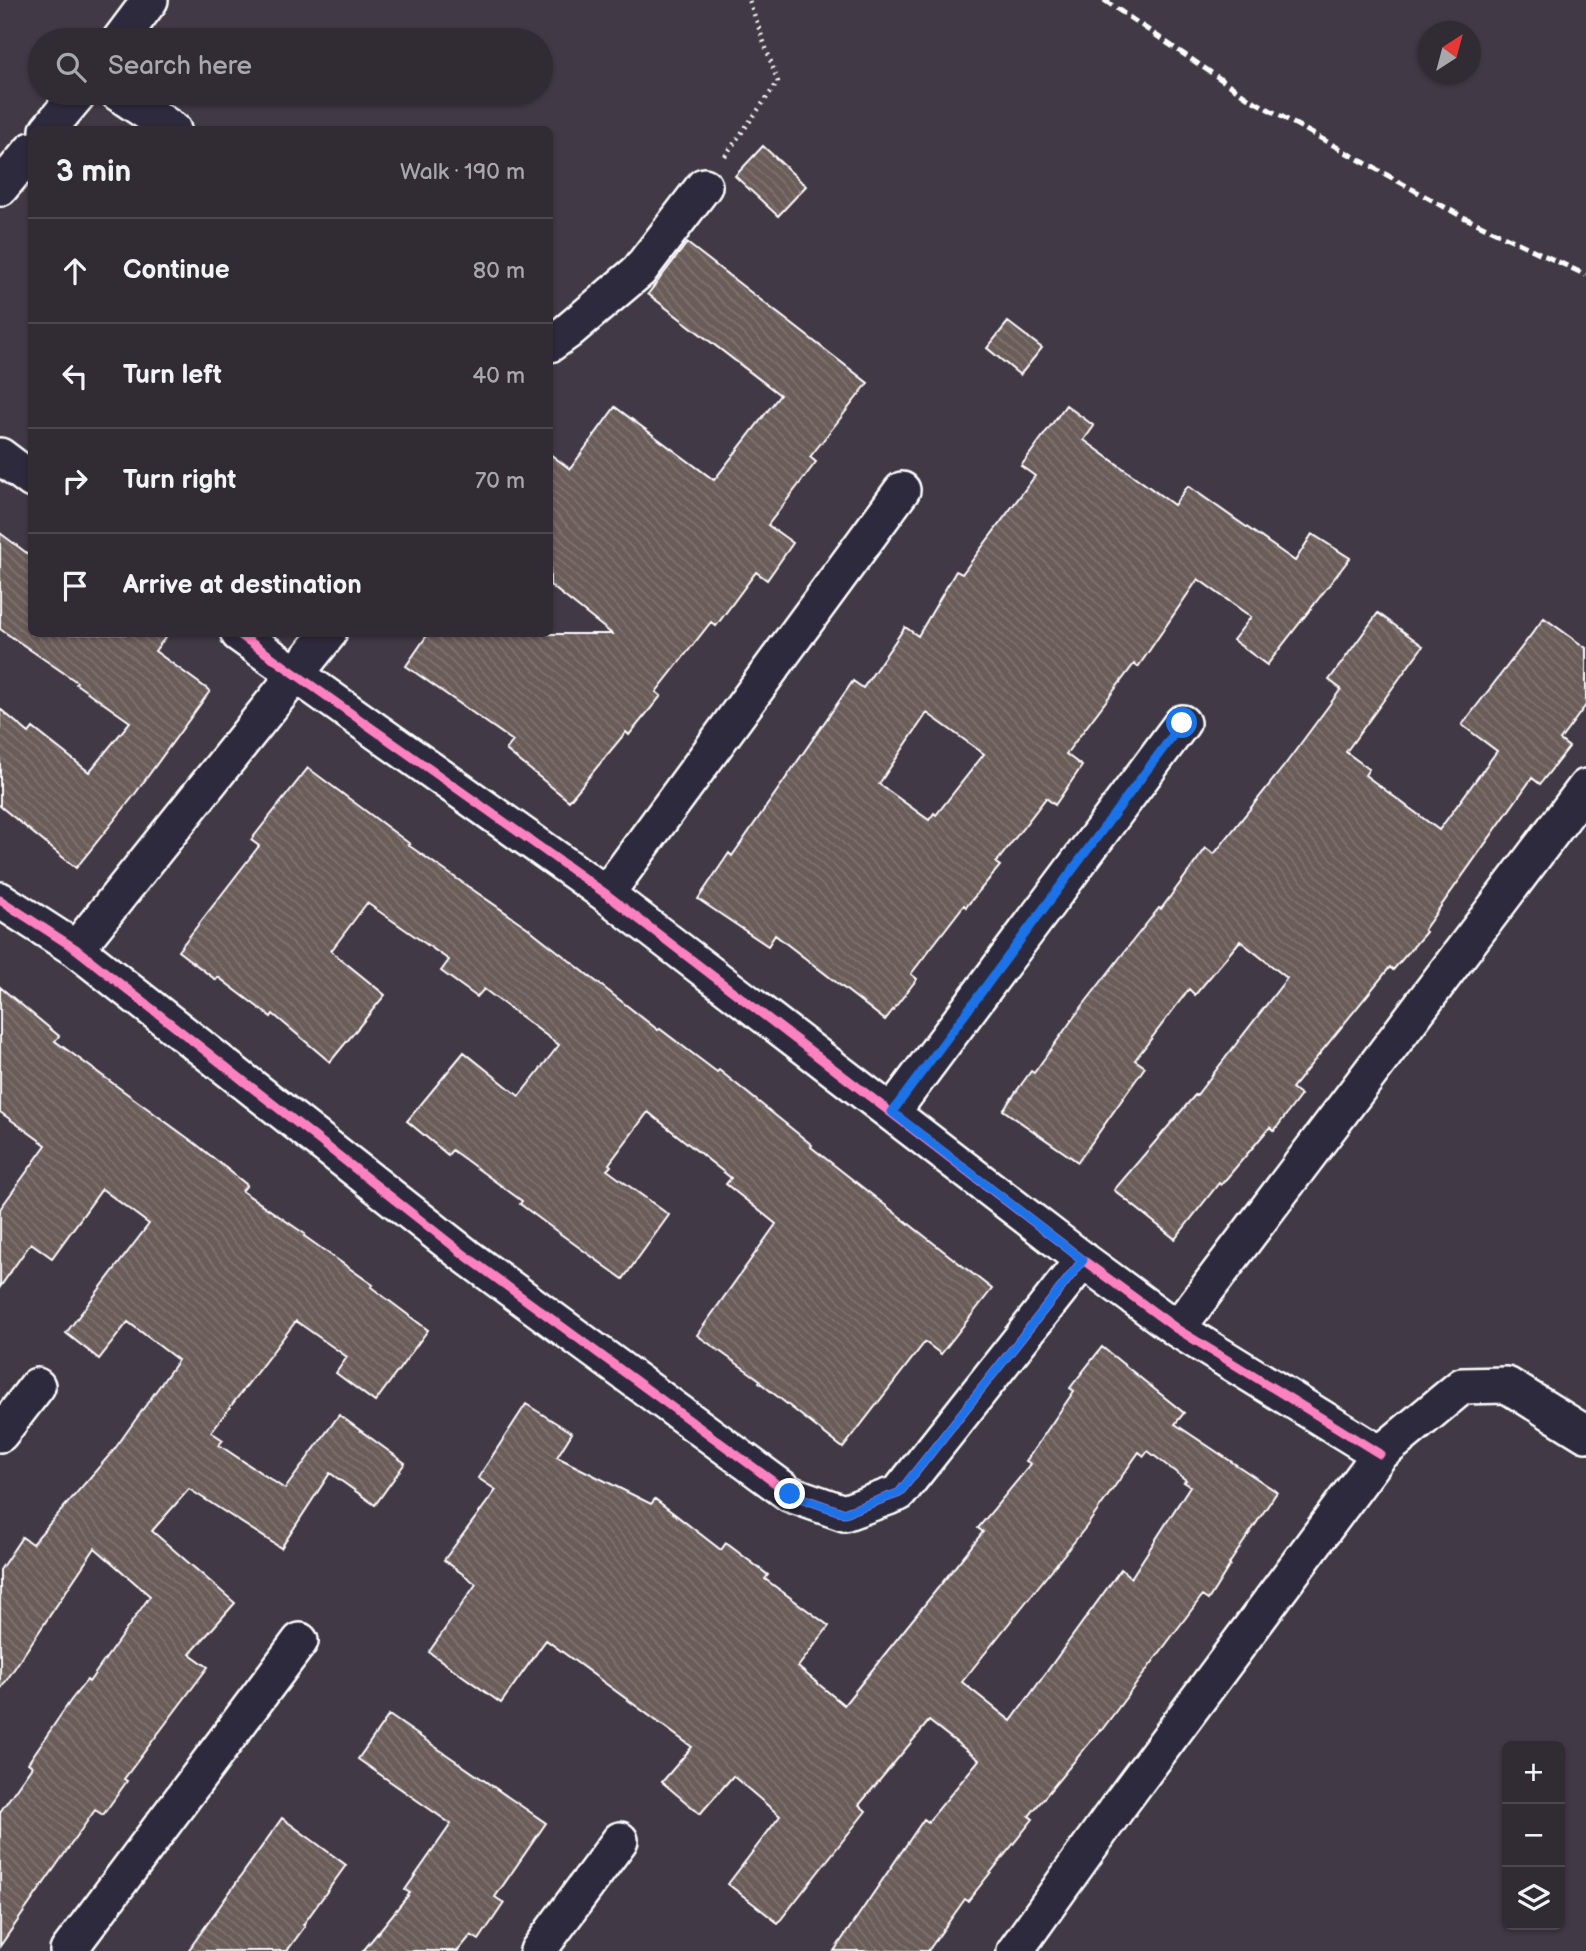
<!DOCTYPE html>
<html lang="en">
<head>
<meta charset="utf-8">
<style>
	:root { --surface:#312b34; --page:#39333c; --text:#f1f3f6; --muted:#a8a7ac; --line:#4c474f }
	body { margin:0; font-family:"Balsamiq Sans",sans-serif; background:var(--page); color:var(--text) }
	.controls { position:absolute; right:21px; bottom:21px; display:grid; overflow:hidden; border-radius:10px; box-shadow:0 2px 5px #0004 }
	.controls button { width:63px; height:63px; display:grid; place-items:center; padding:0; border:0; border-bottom:2px solid var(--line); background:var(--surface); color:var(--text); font:35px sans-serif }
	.compass { position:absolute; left:1418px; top:21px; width:63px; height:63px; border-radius:50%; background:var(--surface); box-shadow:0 2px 5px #0004; rotate:36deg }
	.stop { position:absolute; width:21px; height:21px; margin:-16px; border:5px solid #1a73e8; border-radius:50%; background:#fff }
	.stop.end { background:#1a73e8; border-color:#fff; box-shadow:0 2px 7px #0008 }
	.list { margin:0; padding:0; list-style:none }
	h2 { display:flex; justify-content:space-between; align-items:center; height:91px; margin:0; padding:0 28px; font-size:30px }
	h2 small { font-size:23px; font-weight:400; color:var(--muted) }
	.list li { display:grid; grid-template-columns:46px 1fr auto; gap:21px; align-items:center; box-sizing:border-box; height:105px; padding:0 28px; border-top:2px solid var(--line) }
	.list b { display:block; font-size:26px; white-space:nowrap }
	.list em { font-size:23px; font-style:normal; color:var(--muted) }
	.icon { flex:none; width:38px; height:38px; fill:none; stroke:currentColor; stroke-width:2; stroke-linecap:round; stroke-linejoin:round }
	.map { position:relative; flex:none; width:1586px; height:1951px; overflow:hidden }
	.search { position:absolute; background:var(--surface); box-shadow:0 2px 5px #0004; left:28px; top:28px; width:525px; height:77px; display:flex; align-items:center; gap:18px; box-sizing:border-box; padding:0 24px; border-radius:38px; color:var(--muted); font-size:26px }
	.panel { position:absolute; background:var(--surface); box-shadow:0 2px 5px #0004; left:28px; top:126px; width:525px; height:511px; border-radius:10px }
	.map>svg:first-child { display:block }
	.building { fill:url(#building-back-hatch); stroke:#fff; stroke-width:2; fill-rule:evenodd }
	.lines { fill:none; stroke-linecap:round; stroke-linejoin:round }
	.street-casing { stroke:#fff; stroke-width:40 }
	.path { stroke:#fff; stroke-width:4.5; stroke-dasharray:2 5; stroke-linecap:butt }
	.street { stroke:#2f2a3d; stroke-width:35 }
	.rail { stroke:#fff; stroke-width:5; stroke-dasharray:10 5; stroke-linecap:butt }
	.cycleway-casing { stroke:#2f2a3d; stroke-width:13 }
	.cycleway { stroke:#ff80c0; stroke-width:9 }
	.route { stroke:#1a73e8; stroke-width:9 }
</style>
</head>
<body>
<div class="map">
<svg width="1586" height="1951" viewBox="0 0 1586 1951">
	<defs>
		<pattern id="building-back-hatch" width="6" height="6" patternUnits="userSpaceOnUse" patternTransform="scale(1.75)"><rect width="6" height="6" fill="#6a5b58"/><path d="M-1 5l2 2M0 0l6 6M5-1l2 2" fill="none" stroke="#807471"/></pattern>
	</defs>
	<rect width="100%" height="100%" fill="#413945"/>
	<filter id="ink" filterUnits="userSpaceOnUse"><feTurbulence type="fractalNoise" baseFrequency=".0143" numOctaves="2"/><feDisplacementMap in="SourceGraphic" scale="14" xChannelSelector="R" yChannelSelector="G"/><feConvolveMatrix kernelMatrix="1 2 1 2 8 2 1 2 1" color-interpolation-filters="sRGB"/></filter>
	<g filter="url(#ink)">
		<path class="building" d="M763,146L806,186L778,216L735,176Z
			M687,243L868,383L810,457L816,462L768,525L793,543L767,580L756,572L716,626L711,622L656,692L661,696L629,735L626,732L569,801L506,750L513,741L406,666L428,634H612L550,585V454L570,469L615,407L714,480L780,395L648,294Z
			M1008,322L1042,348L1020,375L987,348Z
			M1066,405L1094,426L1084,440L1174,505L1188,486L1295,561L1312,534L1350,558L1267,665L1233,640L1251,617L1198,579L1138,667L1134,664L1066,754L1082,766L1055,805L1046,798L996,863L1000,866L966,907L964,905L911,974L917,979L885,1020L775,935L768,946L698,899L729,853L732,856L853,681L863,688L905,627L918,636L956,571L962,574L1035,476L1021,466ZM927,713L984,754L936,815L934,813L929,820L879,784Z
			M0,533L32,557V634H168L155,651L210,691L132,798L76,868L0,806V709L29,733L33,728L89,772L130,722L76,684L77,682L0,629Z
			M1378,613L1423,646L1346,752L1369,769L1365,775L1439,830L1497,751L1462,725L1544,618L1586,648V705L1560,740L1569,747L1540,784L1532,778L1424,930L1426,932L1393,970L1390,967L1292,1088L1301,1095L1274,1131L1270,1127L1221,1185L1219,1183L1175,1239L1114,1190L1195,1095L1196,1096L1287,978L1240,941L1195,995L1189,989L1135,1060L1145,1067L1078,1162L1003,1110L1031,1071L1034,1073L1074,1017L1135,938L1159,908L1161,909L1206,848L1214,854L1284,766L1341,689L1329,680Z
			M308,768L410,844L408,845L528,928L658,1030L660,1029L717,1072L719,1070L812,1145L811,1147L992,1289L941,1354L925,1342L843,1448L759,1382L760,1380L697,1335L776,1224L726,1184L731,1178L648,1112L609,1164L611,1166L607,1170L669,1215L623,1279L555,1230L520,1204L522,1201L452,1150L448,1155L407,1121L464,1052L519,1096L559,1045L484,989L477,997L441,971L449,960L367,903L331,951L385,995L330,1062L273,1014L271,1017L218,977L216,980L178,951L259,846L251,840Z
			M0,987L59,1036L55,1041L196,1144L247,1185L242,1191L305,1234L304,1236L373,1285L371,1287L428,1330L375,1402L336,1373L347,1357L296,1321L211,1432L223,1440L219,1445L285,1489L339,1415L405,1463L375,1505L330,1473L281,1548L189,1489L152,1531L235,1603L190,1654L208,1667L124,1779L127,1781L103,1815L95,1810L0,1946V1812L32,1766L28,1763L71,1700L87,1680L89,1682L150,1596L95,1548L0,1690V1570L22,1537L32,1544L114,1450L178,1360L128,1322L99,1359L66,1333L149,1224L102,1189L52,1258L31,1243L0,1287V1209L46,1145L0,1112Z
			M1102,1347L1184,1413L1175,1424L1277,1492L1229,1564L1230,1565L1208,1600L1202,1596L1101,1731L1100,1730L1029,1816L1033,1819L968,1901L965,1899L928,1951H834L924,1819L928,1822L979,1760L929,1721L859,1805L866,1811L778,1923L728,1884L780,1816L733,1776L700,1814L662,1782L692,1747L546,1640L501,1703L429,1652L476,1584L444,1560L496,1490L478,1478L526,1404L572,1433L557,1457L651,1504L655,1499L721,1550L726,1543L768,1575L765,1579L829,1626L798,1667L844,1705L983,1532L978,1528L1031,1464L1026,1461L1074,1391L1070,1388ZM1148,1451L1186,1480L1184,1482L1190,1486L1131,1578L1121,1569L1011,1721L962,1682L1086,1527L1139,1452L1144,1456Z
			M389,1715L546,1823L495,1897L504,1903L479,1940L471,1935L458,1951H363L410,1893L405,1890L451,1824L358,1759Z
			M282,1818L346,1865L303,1925L305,1926L287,1951H188Z"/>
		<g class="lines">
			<defs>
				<path id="street" d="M120,40L150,0
					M118,93L173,130
					M48,130L79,93
					M0,188L32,150
					M550,344L567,332L639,271L704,186
					M0,456L32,480
					M239,634L606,894L1083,1260L1177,1329L1380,1454
					M606,894L902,490
					M0,900L76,949L466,1256L790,1494L844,1513L899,1493L1083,1260
					M76,949L328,634
					M892,1112L1182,723
					M1177,1329L1586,787
					M0,1434L37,1386
					M68,1951L300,1641
					M538,1951L620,1840
					M1015,1951L1120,1804L1380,1454L1462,1386L1507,1385L1586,1434"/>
			</defs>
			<use href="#street" class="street-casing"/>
			<path class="path" d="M725,156L778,82L749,0"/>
			<use href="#street" class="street"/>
			<path class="rail" d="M1104,0L1250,99L1459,215L1586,275"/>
			<defs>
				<path id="cycleway" d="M239,634L606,894L1083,1260L1177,1329L1380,1454
					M0,900L76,949L466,1256L790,1494L844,1513L899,1493L1083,1260"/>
			</defs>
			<use href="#cycleway" class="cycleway-casing"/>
			<use href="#cycleway" class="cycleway"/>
		</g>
	</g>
	<g class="lines" filter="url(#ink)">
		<path class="route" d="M790,1494L844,1513L899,1493L1083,1260L892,1112L1182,723"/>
	</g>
</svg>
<div class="controls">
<button>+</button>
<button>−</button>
<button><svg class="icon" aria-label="layers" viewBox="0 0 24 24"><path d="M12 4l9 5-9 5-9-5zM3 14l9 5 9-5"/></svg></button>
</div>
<svg class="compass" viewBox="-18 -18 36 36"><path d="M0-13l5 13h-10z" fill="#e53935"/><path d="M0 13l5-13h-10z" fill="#a8a7ac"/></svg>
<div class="stop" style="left:1182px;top:723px"></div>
<div class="stop end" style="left:790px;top:1494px"></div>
<div class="search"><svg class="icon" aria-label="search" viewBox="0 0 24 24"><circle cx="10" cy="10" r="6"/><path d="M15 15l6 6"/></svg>Search here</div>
<section class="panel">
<h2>3 min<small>Walk · 190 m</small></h2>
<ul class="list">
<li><svg class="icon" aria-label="ahead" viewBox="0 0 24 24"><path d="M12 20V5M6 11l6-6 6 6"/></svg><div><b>Continue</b></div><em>80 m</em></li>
<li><svg class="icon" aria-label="left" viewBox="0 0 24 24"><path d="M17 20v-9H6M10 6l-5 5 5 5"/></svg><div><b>Turn left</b></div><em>40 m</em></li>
<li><svg class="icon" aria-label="right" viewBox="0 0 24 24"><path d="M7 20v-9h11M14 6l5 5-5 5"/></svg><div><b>Turn right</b></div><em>70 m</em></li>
<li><svg class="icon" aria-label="arrive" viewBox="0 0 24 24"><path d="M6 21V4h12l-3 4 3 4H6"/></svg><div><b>Arrive at destination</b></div></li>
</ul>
</section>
</div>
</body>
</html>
